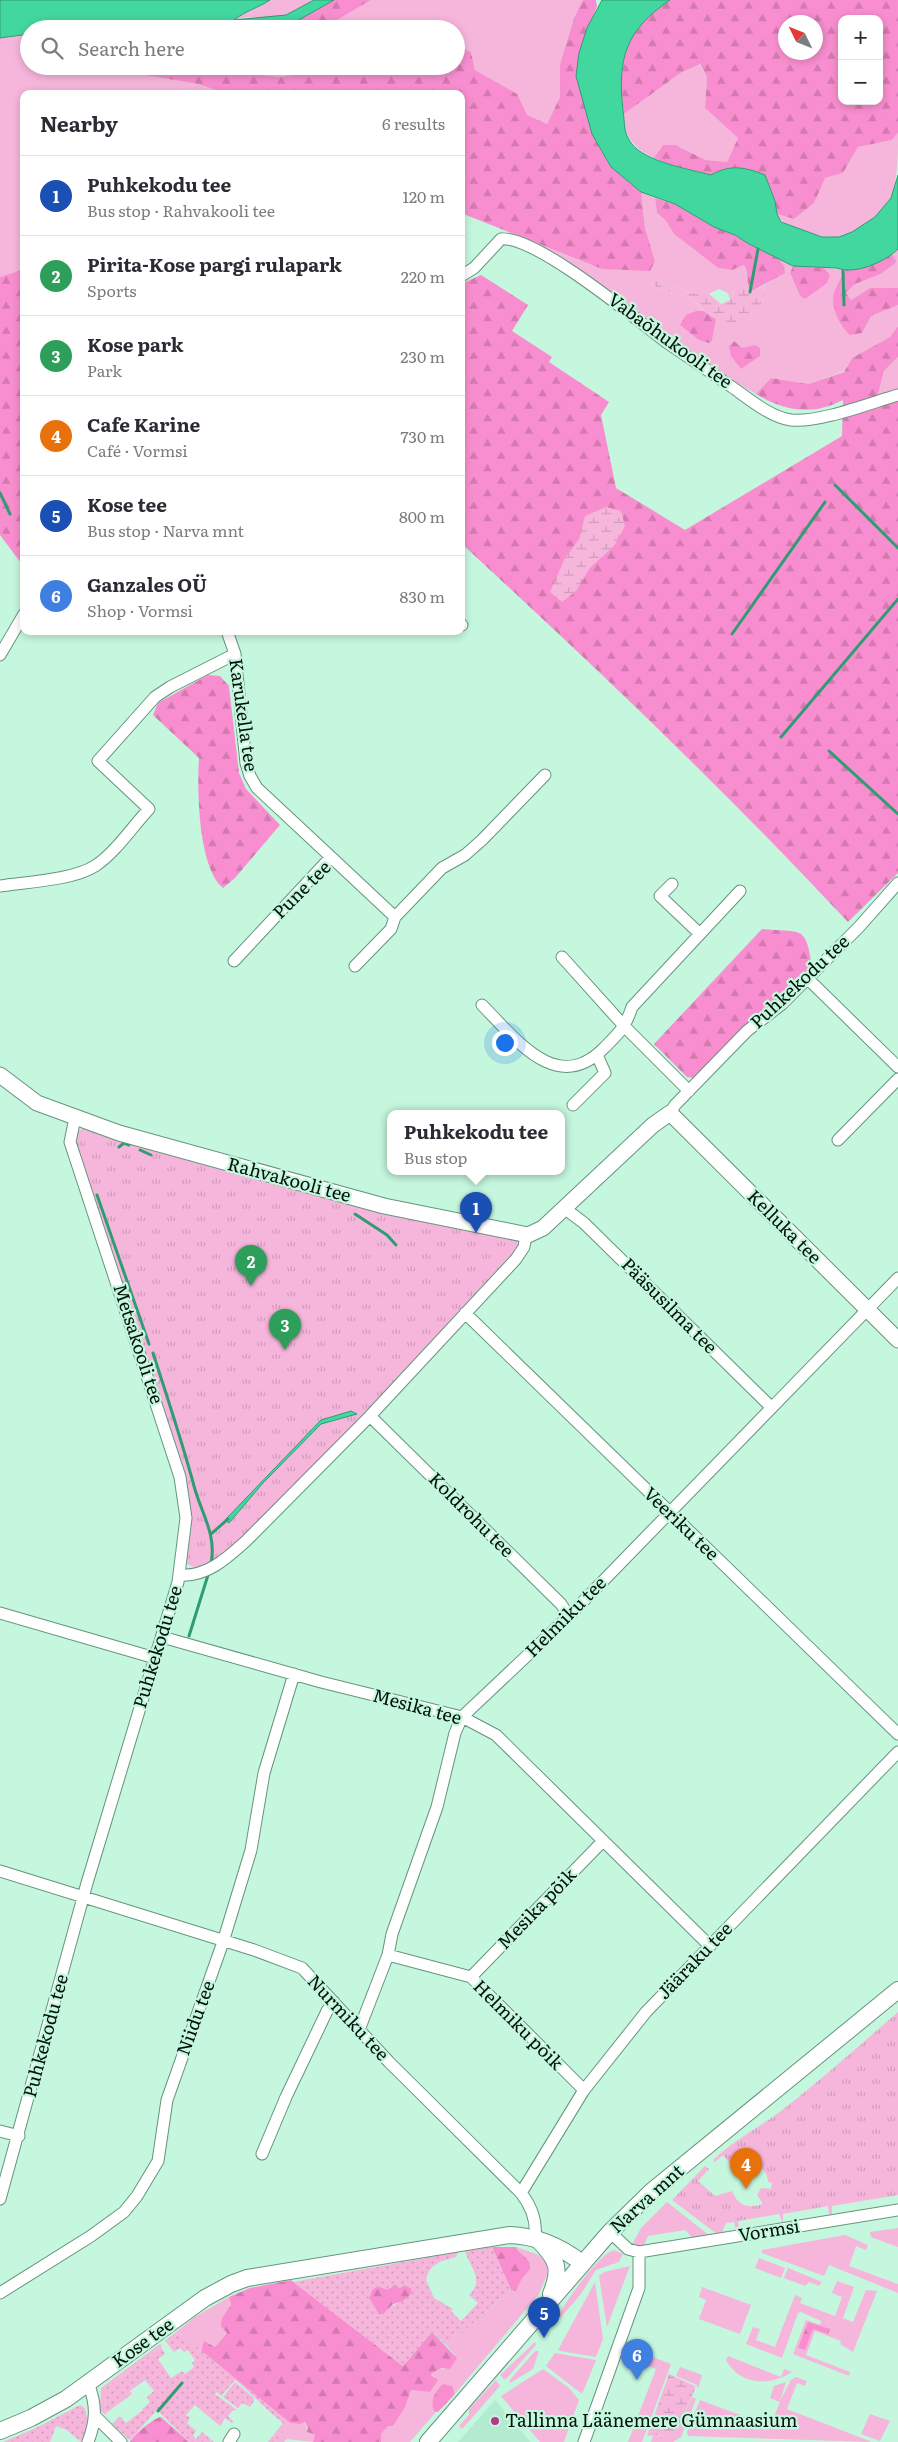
<!DOCTYPE html>
<html lang="en">
<head>
<meta charset="utf-8">
<style>
	:root { --surface:#fff; --page:#f7f7f7; --text:#2b2b33; --muted:#7c7c81; --line:#e1e1e2; --accent:#b45309 }
	body { margin:0; font-family:Literata,serif; background:var(--page); color:var(--text) }
	.controls { position:absolute; right:15px; top:15px; display:grid; overflow:hidden; border-radius:10px; box-shadow:0 2px 8px #0003 }
	.controls button { width:45px; height:45px; display:grid; place-items:center; padding:0; border:0; border-bottom:1px solid var(--line); background:var(--surface); color:var(--text); font:25px sans-serif }
	.compass { position:absolute; left:778px; top:15px; width:45px; height:45px; border-radius:50%; background:var(--surface); box-shadow:0 2px 8px #0003; rotate:313deg }
	.you { position:absolute; left:504px; top:1042px; width:18px; height:18px; margin:-12px; border:4px solid #fff; border-radius:50%; background:#1a73e8; box-shadow:0 0 0 8px #1a73e833 }
	.badge { display:grid; place-items:center; width:32px; height:32px; border-radius:50%; background:var(--accent); color:#fff; font-size:16px; font-weight:700 }
	.pin { position:absolute; translate:-50% -41px; filter:drop-shadow(0 1px 2px #0008) }
	.pin::after { content:''; position:absolute; top:26px; width:18px; height:15px; background:inherit; clip-path:polygon(0 0,100% 0,50% 100%) }
	.popup { position:absolute; left:387px; top:1110px; width:178px; height:65px; box-sizing:border-box; display:grid; place-content:center; border-radius:10px; background:var(--surface); filter:drop-shadow(0 1px 4px #0005); font-size:16px; white-space:nowrap; color:var(--muted) }
	.popup b { font-size:19px; color:var(--text) }
	.popup::after { content:''; position:absolute; left:50%; top:100%; margin-left:-10px; border:10px solid transparent; border-top-color:var(--surface) }
	.list { margin:0; padding:0; list-style:none }
	h2 { display:flex; justify-content:space-between; align-items:center; height:65px; margin:0; padding:0 20px; font-size:21px }
	h2 small { font-size:16px; font-weight:400; color:var(--muted) }
	.list li { display:grid; grid-template-columns:32px 1fr auto; gap:15px; align-items:center; box-sizing:border-box; height:80px; padding:0 20px; border-top:1px solid var(--line) }
	.list b { display:block; font-size:19px; white-space:nowrap }
	.list p { margin:0; font-size:16px; white-space:nowrap; color:var(--muted) }
	.list em { font-size:16px; font-style:normal; color:var(--muted) }
	.icon { flex:none; width:28px; height:28px; fill:none; stroke:currentColor; stroke-width:2; stroke-linecap:round; stroke-linejoin:round }
	.map { position:relative; flex:none; width:898px; height:2442px; overflow:hidden }
	.search { position:absolute; background:var(--surface); box-shadow:0 2px 8px #0003; left:20px; top:20px; width:445px; height:55px; display:flex; align-items:center; gap:12px; box-sizing:border-box; padding:0 18px; border-radius:28px; color:var(--muted); font-size:19px }
	.panel { position:absolute; background:var(--surface); box-shadow:0 2px 8px #0003; left:20px; top:90px; width:445px; height:545px; border-radius:10px }
	.map>svg:first-child { display:block }
	.built { fill:#b2ebcf }
	.grass { fill:#f6b6db }
	.forest { fill:url(#forest-firs); fill-rule:evenodd }
	.wetland { fill:url(#wetland-marsh) }
	.park { fill:url(#park-tufts) }
	.garden { fill:url(#garden-dots); fill-rule:evenodd }
	.water { fill:#42d79f; stroke:#2f9c73 }
	.lines { fill:none; stroke-linecap:round; stroke-linejoin:round }
	.stream { stroke:#2f9c73; stroke-width:3 }
	.minor-casing { stroke:#66947e; stroke-width:13 }
	.tertiary-casing { stroke:#66947e; stroke-width:17 }
	.secondary-casing { stroke:#66947e; stroke-width:18 }
	.minor { stroke:#fff; stroke-width:11 }
	.tertiary { stroke:#fff; stroke-width:15 }
	.secondary { stroke:#fff; stroke-width:16 }
	.poi-dot { fill:#b4398b; stroke:#c5f6de; stroke-width:2 }
	.labels { text-anchor:middle; stroke-width:4.5; stroke-linejoin:round; paint-order:stroke }
	.street-label { font-size:18px; fill:#02120b; stroke:#c5f6de }
	.poi-label { font-size:18px; fill:#02120b; stroke:#c5f6de; text-anchor:start }
</style>
</head>
<body>
<div class="map">
<svg width="898" height="2442" viewBox="0 0 898 2442">
	<defs>
		<pattern id="forest-firs" width="22" height="20" patternUnits="userSpaceOnUse" patternTransform="scale(1.25)"><rect width="22" height="20" fill="#f88ecf"/><path d="M5 1l3.5 6h-7zM16 11l3.5 6h-7z" fill="#d379b0"/></pattern>
		<pattern id="wetland-marsh" width="20" height="14" patternUnits="userSpaceOnUse" patternTransform="scale(1.25)"><rect width="20" height="14" fill="#f6b6db"/><path d="M1 5h8M5 5V1M11 12h8M15 12V8" fill="none" stroke="#d19bbb"/></pattern>
		<pattern id="park-tufts" width="24" height="20" patternUnits="userSpaceOnUse" patternTransform="scale(1.25)"><rect width="24" height="20" fill="#f6b6db"/><path d="M3 7l-1-3M5 7V3M7 7l1-3M15 17l-1-3M17 17v-4M19 17l1-3" fill="none" stroke="#d19bbb"/></pattern>
		<pattern id="garden-dots" width="8" height="8" patternUnits="userSpaceOnUse" patternTransform="scale(1.25)"><rect width="8" height="8" fill="#f6b6db"/><path d="M2 2h.1M6 6h.1" fill="none" stroke="#d19bbb" stroke-width="1.8" stroke-linecap="round"/></pattern>
	</defs>
	<rect width="100%" height="100%" fill="#c5f6de"/>
	<path class="built" d="M495,2400L530,2442H458Z"/>
	<path class="grass" d="M270,0H314L286,15L274,18L247,17L233,20C245,11 258,8 270,0Z
		M371,0H583L574,18L560,64V97L547,124L526,115L516,94L475,70L471,52L456,48V29H322Z
		M29,34V66H124L127,72L198,84L228,94H24V269L0,277V38Z
		M699,64L707,77L705,108L738,138L727,162L706,160L675,145H663L654,158C634,149 623,136 624,114L682,72Z
		M175,66H348L280,77Z
		M898,133C898,154 898,179 891,198C882,214 858,233 839,237C827,239 814,234 802,230C791,227 782,224 777,214L795,219L825,178L843,173L858,147L892,140Z
		M641,192L655,198L657,213L666,221L674,234L718,268L732,270L744,265C748,274 746,282 750,292H733L730,300L728,293L719,289L709,294H697L662,282L654,272L649,281L658,288L692,299L704,311H696L712,341L716,319L722,322L748,314L755,315L762,306L766,290L763,286L781,274L784,266L778,258L793,266L790,273L800,296L830,275L824,268L846,269L833,298L838,319L862,333L871,316L898,305V326L890,337L852,358L844,371L808,384L771,378L756,394L715,370L597,283L533,242L602,269L655,261L645,228Z
		M898,249V288H870L851,300L846,293L855,284L881,274L897,262L892,254Z
		M898,357V391L878,397L884,371Z
		M667,2202L710,2236L693,2238L685,2230L648,2236L644,2246H638L633,2243L641,2228Z
		M898,2228V2247L871,2237L870,2232Z
		M845,2235L868,2245L866,2250L856,2246L849,2266L898,2284V2293L829,2265L824,2276L762,2253V2250Z
		M516,2247L539,2255L547,2263V2275L539,2294L459,2389L455,2394L454,2391L410,2442H381V2434L388,2426H393L411,2390L430,2392L435,2377L431,2374L432,2372L445,2368L455,2355L447,2346L511,2290L516,2291L520,2280L531,2266Z
		M614,2250L623,2254L619,2262L596,2270L581,2294L561,2317L558,2316C566,2301 598,2255 614,2250Z
		M759,2258L785,2268L781,2278L755,2268Z
		M630,2266L628,2271L607,2327L599,2276L604,2272Z
		M788,2268L822,2282L819,2286L809,2282L805,2286L784,2278Z
		M837,2281L854,2287L843,2318L853,2322L866,2290L877,2291L853,2352L840,2344L841,2341L815,2331L806,2355L850,2372L849,2376L793,2354L806,2320L820,2325L821,2321L801,2312L798,2313L782,2358L746,2344L753,2327L760,2329L756,2340L775,2347L795,2295L802,2298L800,2303L835,2316L842,2297L832,2293Z
		M595,2282L603,2339L596,2357L560,2351L558,2350Z
		M702,2287L751,2305L740,2334L699,2319L706,2300L699,2297Z
		M229,2297L231,2305C225,2316 219,2320 227,2333L215,2347L209,2344L202,2346L201,2351L180,2333L167,2343L165,2341L195,2317Z
		M535,2342L536,2345L506,2379H504L500,2375Z
		M160,2344L162,2346L106,2388L105,2415L100,2410L101,2388Z
		M632,2349L671,2364L642,2442H628L656,2369L624,2358L626,2350Z
		M535,2351H539L533,2369L510,2383L509,2381Z
		M555,2353L596,2360L582,2394L546,2366Z
		M728,2356L781,2377L784,2369L792,2372C770,2386 740,2386 726,2360Z
		M680,2367L702,2375L698,2389L697,2385L676,2376Z
		M543,2369L569,2388L579,2400L564,2442H540L501,2396Z
		M796,2377L807,2381L805,2386L797,2383L787,2409L872,2442L688,2436L687,2432L700,2400L770,2426L780,2402L770,2398L774,2386L786,2382L780,2401L791,2380Z
		M496,2380L500,2386L462,2429L459,2426L469,2415V2409Z
		M692,2397L696,2399L681,2437L673,2442H651L653,2436L669,2435L677,2430Z
		M870,2414L890,2421L880,2441L861,2434Z
		M304,2421L309,2433L315,2435L313,2442L287,2439L284,2442H275L290,2423L300,2424Z"/>
	<path class="forest" d="M334,0H371L322,29H231L290,25Z
		M583,0H596L597,6L579,53L592,134L611,167L641,192L645,228L655,261L650,271L602,269L461,213V94H228L198,84L127,72L124,66H175L280,77L348,66H456V48L458,47L471,52L475,70L517,94L527,115L547,124L560,97V64L574,18Z
		M670,0H898V133L892,140L858,147L843,173L825,178L814,203L794,219L777,214L775,201L765,176C746,167 729,164 711,175L668,164L654,158L663,145H675L706,160L727,162L738,138L705,108L707,77L700,64L682,72L624,114C617,60 624,31 670,0ZM842,19H879V101H842ZM786,22H816V52H786Z
		M140,24H170L194,29H98Z
		M655,198L675,204L714,227L735,235L749,244L778,258L784,266L785,273L750,292C746,282 749,274 744,265L732,270L718,268L674,234L666,221L657,213Z
		M892,254L897,262L881,274L855,284L846,293L851,300L870,288H898V305L871,316L862,333L850,335C841,327 833,312 833,299C833,290 842,277 846,269L869,266Z
		M793,266L824,268L830,275L827,283L805,299L800,296L790,273Z
		M24,269V567L0,535V277Z
		M481,275L528,305L512,331L552,357L549,362L609,402L601,415L616,488L685,530L842,436L843,400C813,416 784,411 756,394L771,378L808,384L844,372L852,358L890,337L898,326V357L884,371L875,407L898,400V873L848,922C725,790 594,666 461,543V284Z
		M696,311H704L716,319L712,341L709,343L699,340L680,325L686,315Z
		M734,341L742,348L755,345L760,348V356L741,369L731,356L729,347Z
		M208,675L220,676L229,686L239,773L246,789L280,825L235,878L223,888C198,867 197,790 199,758L153,715L158,703Z
		M762,929C802,933 806,924 812,967L694,1078L687,1077L654,1044Z
		M492,2247H516C520,2256 532,2258 530,2269L521,2280L516,2291L511,2290Z
		M291,2280L403,2366L432,2332L457,2358L450,2369L442,2368L432,2373L431,2375L438,2380L430,2392L411,2390L405,2407L393,2426H388L381,2434V2442H313L315,2435L307,2432L308,2428L305,2422L300,2424L290,2423L201,2351L204,2341L215,2347L227,2333L221,2326L222,2318L231,2305L229,2297L250,2288Z
		M395,2284L400,2288L404,2285L411,2288V2294L405,2301L393,2304L384,2314L379,2315L369,2298L372,2290L377,2286L389,2289Z
		M808,2322L830,2329L828,2334L813,2329L805,2350L798,2348Z
		M443,2384L452,2386L455,2394L438,2412H435C429,2403 435,2391 443,2384Z
		M161,2417L189,2442H130C133,2435 154,2418 161,2417Z"/>
	<path class="wetland" d="M655,272L662,282L697,294H709L721,304L730,300C734,289 739,285 750,292L763,286L766,290L762,306L755,315L748,314L737,324L722,322L710,316L692,299L658,288L649,281L648,274Z
		M606,507L621,511L625,526L614,546L590,568L576,591L562,602L550,592L564,560L579,539L585,516Z
		M669,2374L695,2386V2389L677,2430L671,2435L647,2436Z"/>
	<path class="park" d="M85,1127L517,1240L520,1246L422,1355L225,1557L198,1569L187,1564L189,1514L75,1141L76,1132Z
		M898,2012V2195L832,2206V2215L829,2214L828,2206L783,2214V2223L779,2214L738,2221L739,2229L736,2230L734,2222L726,2223L722,2232L717,2234L672,2200L705,2166L709,2169L698,2181L715,2196L732,2191C738,2206 748,2209 763,2204L757,2195L761,2188L771,2189L772,2183L768,2182C767,2163 748,2162 735,2170L723,2155L715,2162L713,2160C733,2141 758,2128 781,2111C821,2080 859,2046 898,2012Z"/>
	<path class="garden" d="M492,2247L511,2290L447,2346L432,2332L403,2366L293,2282L458,2252L456,2257C441,2261 430,2263 426,2280L434,2298L453,2309L451,2311L461,2321L478,2303L469,2295C485,2279 470,2268 465,2251ZM395,2284L400,2288L404,2285L411,2288V2294C400,2306 391,2302 384,2314L379,2315L369,2298L372,2290L377,2286L387,2290Z
		M180,2333L290,2423L275,2442H268L283,2423C265,2409 253,2394 235,2380L221,2396L217,2392L215,2394L237,2410L232,2411L228,2416L233,2421L232,2423L225,2418L220,2426L195,2405L186,2415L190,2418L187,2423L196,2431L193,2436L196,2439L202,2432L214,2442H189L157,2410L130,2440L112,2424L120,2416L126,2423L143,2410L142,2409L150,2402L147,2397L154,2391L145,2380L130,2391L132,2394L105,2414L106,2388L161,2347L165,2354L158,2359L171,2378L182,2371L185,2374L194,2367L192,2363L195,2360L188,2350L184,2352L180,2348L174,2352L167,2343Z
		M235,2382L254,2398V2401L250,2407L242,2403L238,2408L223,2397Z
		M80,2405L85,2408L88,2424L81,2442L67,2430L56,2426L50,2442H3L38,2427Z"/>
	<path class="water" d="M0,0H270C258,8 245,11 234,20L286,15L314,0H334L290,25L269,27L194,29L170,24H140L98,29H29V34L0,38Z
		M602,0H670C626,30 617,58 623,110C625,123 623,132 631,143C645,162 689,169 711,175C730,164 745,167 765,175L775,201L777,214L781,222L822,237H839L852,232L875,217L891,198L898,175V249C885,262 855,275 837,268L793,266L749,244L735,235L714,227L675,204L641,192L611,167L592,134L576,76L579,53L587,28Z
		M351,1411L357,1414L321,1424L263,1483L229,1523L225,1520L321,1420Z"/>
	<g class="lines">
		<path class="stream" d="M843,271L844,305
			M750,292L758,249
			M835,485L898,548
			M0,493L10,514
			M732,634L825,502
			M781,737L898,599
			M829,751L898,814
			M119,1147L124,1143L129,1145
			M140,1150L151,1155
			M97,1195L149,1344
			M355,1214L387,1235L396,1245
			M153,1353C167,1397 182,1441 194,1486C201,1513 217,1534 211,1564
			M211,1534L228,1519
			M189,1636L208,1575
			M158,2411L182,2383"/>
		<defs>
			<path id="minor" d="M461,276L474,268L501,239C535,235 636,319 666,342C688,357 710,372 732,387C749,399 770,417 791,420C819,423 870,403 898,395
				M461,624L462,625
				M227,631L235,654L246,763L250,776L257,788L331,857
				M0,655L24,614
				M672,884L660,896L700,934
				M0,886C27,882 73,880 95,866C116,852 132,827 149,809L98,761L155,697L170,687L235,654
				M562,957L625,1027L689,1091
				M234,961L331,857L395,917L442,868L465,855L482,840L545,775
				M355,966L391,929L395,917
				M807,978L898,1067
				M482,1005C516,1039 557,1096 604,1048C620,1032 625,1028 632,1007L740,891
				M573,1105L605,1073L597,1055
				M670,1113L675,1105L747,1031L782,1004L859,927L898,883
				M838,1140L898,1079
				M564,1208L584,1223L771,1407
				M465,1313L898,1734
				M370,1416L561,1604L569,1616
				M180,1575C207,1577 227,1558 246,1541L370,1416L516,1259L524,1247L526,1235
				M0,1613L155,1658
				M162,1637L321,1682L462,1717L496,1735L710,1946
				M0,1871L254,1950L302,1968L389,2062L521,2193C532,2207 537,2221 535,2238
				M388,1955L471,1977L584,2090
				M471,1977L603,1841
				M359,2030L388,1955L392,1934L437,1807L455,1733L462,1717L569,1616L898,1278
				M0,2131L19,2136
				M262,2154L286,2097L327,2011L334,2002
				M521,2193L584,2090L646,2012L898,1752
				M0,2199L87,1883L178,1582L186,1518L180,1477L70,1142L75,1118
				M610,2232L628,2249L639,2252L898,2210
				M0,2293L91,2236L124,2212L137,2196L158,2161L167,2100L223,1942L251,1850L264,1773L294,1674
				M88,2383C97,2405 96,2421 88,2442
				M95,2416L121,2442
				M229,2442L234,2434
				M584,2442L639,2288V2252"/>
			<path id="tertiary" d="M0,1075L37,1103L119,1133L384,1206L528,1235L543,1228L653,1125L670,1113L898,1340"/>
			<path id="secondary" d="M539,2241C558,2260 561,2269 551,2294
				M0,2431L31,2418L66,2399L205,2298L231,2284L247,2278L510,2235C537,2236 560,2246 582,2263
				M428,2442L610,2232L652,2191L898,1990"/>
		</defs>
		<use href="#minor" class="minor-casing"/>
		<use href="#tertiary" class="tertiary-casing"/>
		<use href="#secondary" class="secondary-casing"/>
		<use href="#minor" class="minor"/>
		<use href="#tertiary" class="tertiary"/>
		<use href="#secondary" class="secondary"/>
	</g>
	<circle class="poi-dot" cx="495" cy="2421" r="5"/>
	<g class="labels">
		<g class="street-label">
			<text transform="translate(670 341) rotate(36)" y="6">Vabaõhukooli tee</text>
			<text transform="translate(243 715) rotate(82)" y="6">Karukella tee</text>
			<text transform="translate(302 890) rotate(-45)" y="6">Pune tee</text>
			<text transform="translate(800 982) rotate(-43)" y="6">Puhkekodu tee</text>
			<text transform="translate(289 1180) rotate(15)" y="6">Rahvakooli tee</text>
			<text transform="translate(784 1227) rotate(45)" y="6">Kelluka tee</text>
			<text transform="translate(669 1306) rotate(45)" y="6">Pääsusilma tee</text>
			<text transform="translate(138 1344) rotate(72)" y="6">Metsakooli tee</text>
			<text transform="translate(471 1515) rotate(45)" y="6">Koldrohu tee</text>
			<text transform="translate(681 1524) rotate(44)" y="6">Veeriku tee</text>
			<text transform="translate(566 1617) rotate(-45)" y="6">Helmiku tee</text>
			<text transform="translate(158 1647) rotate(-73)" y="6">Puhkekodu tee</text>
			<text transform="translate(417 1707) rotate(15)" y="6">Mesika tee</text>
			<text transform="translate(537 1909) rotate(-46)" y="6">Mesika põik</text>
			<text transform="translate(695 1961) rotate(-46)" y="6">Jääraku tee</text>
			<text transform="translate(196 2018) rotate(-70)" y="6">Niidu tee</text>
			<text transform="translate(348 2018) rotate(47)" y="6">Nurmiku tee</text>
			<text transform="translate(518 2025) rotate(45)" y="6">Helmiku põik</text>
			<text transform="translate(46 2036) rotate(-75)" y="6">Puhkekodu tee</text>
			<text transform="translate(647 2199) rotate(-42)" y="6">Narva mnt</text>
			<text transform="translate(769 2231) rotate(-9)" y="6">Vormsi</text>
			<text transform="translate(143 2343) rotate(-36)" y="6">Kose tee</text>
		</g>
		<g class="poi-label">
			<text x="505" y="2427">Tallinna Läänemere Gümnaasium</text>
		</g>
	</g>
</svg>
<div class="controls">
<button>+</button>
<button>−</button>
</div>
<svg class="compass" viewBox="-18 -18 36 36"><path d="M0-13l5 13h-10z" fill="#e53935"/><path d="M0 13l5-13h-10z" fill="#7c7c81"/></svg>
<div class="you"></div>
<div class="pin badge" style="left:476px;top:1233px;background:#1a4fb4">1</div>
<div class="popup"><b>Puhkekodu tee</b>Bus stop</div>
<div class="pin badge" style="left:251px;top:1286px;background:#2e9e5b">2</div>
<div class="pin badge" style="left:285px;top:1350px;background:#2e9e5b">3</div>
<div class="pin badge" style="left:746px;top:2189px;background:#e8710a">4</div>
<div class="pin badge" style="left:544px;top:2338px;background:#1a4fb4">5</div>
<div class="pin badge" style="left:637px;top:2380px;background:#3f7fe0">6</div>
<div class="search"><svg class="icon" aria-label="search" viewBox="0 0 24 24"><circle cx="10" cy="10" r="6"/><path d="M15 15l6 6"/></svg>Search here</div>
<section class="panel">
<h2>Nearby<small>6 results</small></h2>
<ul class="list">
<li><span class="badge" style="background:#1a4fb4">1</span><div><b>Puhkekodu tee</b><p>Bus stop · Rahvakooli tee</p></div><em>120 m</em></li>
<li><span class="badge" style="background:#2e9e5b">2</span><div><b>Pirita-Kose pargi rulapark</b><p>Sports</p></div><em>220 m</em></li>
<li><span class="badge" style="background:#2e9e5b">3</span><div><b>Kose park</b><p>Park</p></div><em>230 m</em></li>
<li><span class="badge" style="background:#e8710a">4</span><div><b>Cafe Karine</b><p>Café · Vormsi</p></div><em>730 m</em></li>
<li><span class="badge" style="background:#1a4fb4">5</span><div><b>Kose tee</b><p>Bus stop · Narva mnt</p></div><em>800 m</em></li>
<li><span class="badge" style="background:#3f7fe0">6</span><div><b>Ganzales OÜ</b><p>Shop · Vormsi</p></div><em>830 m</em></li>
</ul>
</section>
</div>
</body>
</html>
